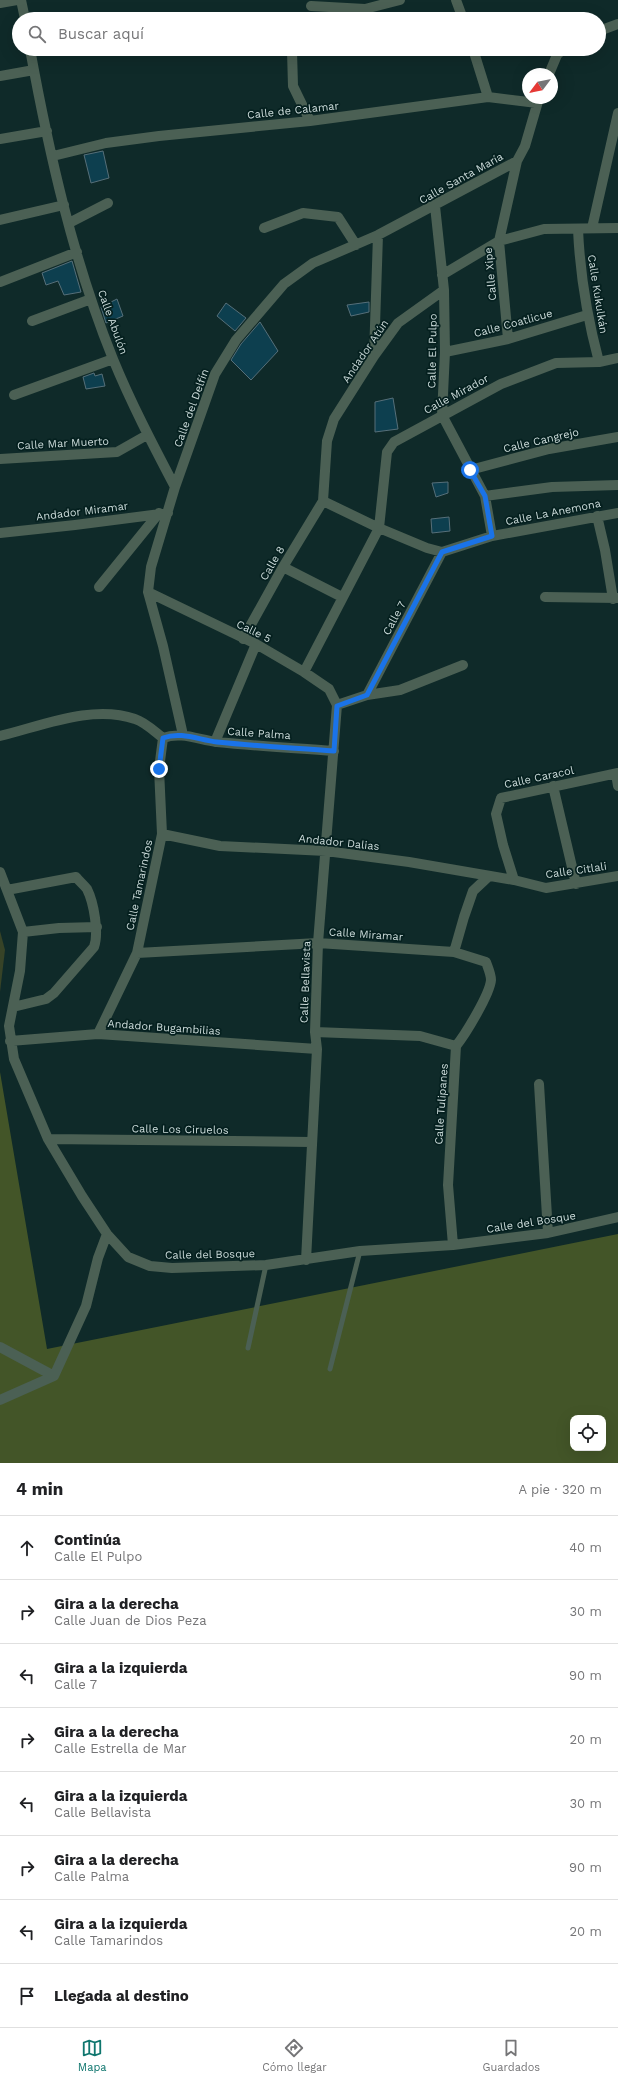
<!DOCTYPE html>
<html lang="es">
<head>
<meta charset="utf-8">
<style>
	:root { --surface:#fff; --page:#f2f2f2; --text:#202124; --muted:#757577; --line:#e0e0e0; --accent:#0f766e }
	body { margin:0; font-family:"Work Sans",sans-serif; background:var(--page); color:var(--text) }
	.controls { position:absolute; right:12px; bottom:12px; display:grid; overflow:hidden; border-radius:8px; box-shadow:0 4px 16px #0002 }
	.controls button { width:36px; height:36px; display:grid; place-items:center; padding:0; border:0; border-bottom:1px solid var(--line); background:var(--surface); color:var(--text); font:20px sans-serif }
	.compass { position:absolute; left:522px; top:68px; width:36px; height:36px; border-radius:50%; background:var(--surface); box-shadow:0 4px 16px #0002; rotate:238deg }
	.stop { position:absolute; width:12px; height:12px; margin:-9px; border:3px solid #1a73e8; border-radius:50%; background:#fff }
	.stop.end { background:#1a73e8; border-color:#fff; box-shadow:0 1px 4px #0008 }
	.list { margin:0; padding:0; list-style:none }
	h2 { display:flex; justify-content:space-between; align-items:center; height:52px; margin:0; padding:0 16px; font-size:17px }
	h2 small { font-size:13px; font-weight:400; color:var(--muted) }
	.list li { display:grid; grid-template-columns:26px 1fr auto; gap:12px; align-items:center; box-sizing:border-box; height:64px; padding:0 16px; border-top:1px solid var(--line) }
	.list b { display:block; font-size:15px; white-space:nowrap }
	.list p { margin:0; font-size:13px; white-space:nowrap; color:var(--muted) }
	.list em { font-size:13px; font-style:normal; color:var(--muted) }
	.icon { flex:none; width:22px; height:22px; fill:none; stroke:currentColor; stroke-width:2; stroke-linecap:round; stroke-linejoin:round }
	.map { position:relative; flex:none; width:618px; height:1463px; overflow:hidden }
	.search { position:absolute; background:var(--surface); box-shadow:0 4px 16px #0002; left:12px; right:12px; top:12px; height:44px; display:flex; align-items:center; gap:10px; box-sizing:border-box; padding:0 14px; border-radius:22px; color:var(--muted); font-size:15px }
	.sheet { height:564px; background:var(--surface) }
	nav { display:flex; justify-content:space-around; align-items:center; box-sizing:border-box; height:56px; border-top:1px solid var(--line); background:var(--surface); font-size:11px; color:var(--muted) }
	nav a { display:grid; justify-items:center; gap:2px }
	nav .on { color:var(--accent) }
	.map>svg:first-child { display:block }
	.green { fill:#374327 }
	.forest { fill:#435528; fill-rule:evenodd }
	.building { fill:#0d3f4f; stroke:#566f79 }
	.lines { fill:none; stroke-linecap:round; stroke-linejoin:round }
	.service { stroke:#4b6054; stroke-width:5 }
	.minor { stroke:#4b6054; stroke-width:10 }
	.route { stroke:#1a73e8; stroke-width:5 }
	.labels { text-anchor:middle; stroke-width:3.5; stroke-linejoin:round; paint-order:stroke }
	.street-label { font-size:11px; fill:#ccdbda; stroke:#05201f }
</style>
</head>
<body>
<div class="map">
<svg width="618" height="1463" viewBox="0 0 618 1463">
	<rect width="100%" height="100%" fill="#0f2a29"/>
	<path class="green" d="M0,931L5,950L0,992Z"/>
	<path class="forest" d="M0,1072L47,1349L618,1234V1463H0ZM573,1418H603V1448H573Z"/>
	<path class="building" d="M103,151L109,178L91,183L84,155Z
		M72,261L81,292L64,295L58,281L46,285L42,273Z
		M117,299L123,316L106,323L101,307Z
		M369,302V312L351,316L347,305Z
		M226,303L246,318L235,331L217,316Z
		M260,322L278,351L251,380L231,360L241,344Z
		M94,373L95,376L102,374L105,386L86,389L83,377Z
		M393,398L398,429L375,432V402Z
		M448,482V493L436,497L432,483Z
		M449,517L450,531L432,533L431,519Z"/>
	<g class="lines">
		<path class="service" d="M248,1348L266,1265
			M330,1369L360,1251"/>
		<path class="minor" d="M21,0L25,19
			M456,0L463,19
			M0,3L17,0
			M311,6L365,9L400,0
			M599,31L618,24
			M30,49C49,153 73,260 113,359C131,403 153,445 175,487
			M473,49L488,97
			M292,51L293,86L310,121
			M549,74L557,55L563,49
			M0,76L34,70
			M0,139L47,131
			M53,156L106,143L159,136L310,121L488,97L537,103
			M435,206L444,290L445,352L442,415L485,496L492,536
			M0,220L64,205
			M69,223L108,203
			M264,228L303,213L338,217L356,245
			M592,228L618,113
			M578,229C580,276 587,317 599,362
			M442,275L499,241L544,229L618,228
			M0,282L77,252
			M32,321L91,299
			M508,339L499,241L517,161
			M445,352L508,339L587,315
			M374,356L378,235
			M14,395L113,359
			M0,459L117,452L147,435
			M470,470L549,449L618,437
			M485,496L552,487L618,485
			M323,501L379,528L427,548L442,552L492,536L618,513
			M597,516L605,550L613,599
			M0,533L75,525L168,513
			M283,567L342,597
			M99,587L159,513
			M148,592L256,644L304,672L329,689L337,705L318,943L315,1032L317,1049L306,1260
			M545,597L618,598
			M243,639L283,567L323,501L327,441L334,419L374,356L398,323L444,290
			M304,672L379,528L387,452L394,442L501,384L556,363L599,362L618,358
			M367,695L442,552
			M337,705L367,695L400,690L463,665
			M183,735L163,646L148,592L151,567L175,487L215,374L236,340L284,284L313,263L378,235L517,161L525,146L539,98
			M0,736C42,726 92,704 135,719C145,722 155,732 163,738
			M215,742L256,644
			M616,774L618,786
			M553,786L576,884
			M162,834L220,846L326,851L409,862L514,880L546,888L618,876
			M0,872L23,932L20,971L9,1026L14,1059L48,1139L82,1196L107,1234L128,1257L150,1266L172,1268L266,1265L360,1251L453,1245L548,1233L618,1217
			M514,880L503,845L496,814L501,798L618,773
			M7,890L76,877C79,881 84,885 87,889C94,903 99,933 94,947L54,993L46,999L13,1007
			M23,932L59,928L97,927
			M454,952L464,917L473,891L489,876
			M137,953L318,943L454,952L486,962C488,968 491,974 491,980C490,994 465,1035 456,1046L448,1185L453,1245
			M315,1032L420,1036L456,1046
			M98,1034L137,953L162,834L159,769L163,738C181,731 199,740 217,742C256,746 295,748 334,751
			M10,1041L98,1034L317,1049
			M539,1084L548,1233
			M48,1139L311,1142
			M0,1347L54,1376
			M0,1400L54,1376L86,1306L98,1258L107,1234"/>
	</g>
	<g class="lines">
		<path class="route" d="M159,769L163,738C181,731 199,740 217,742C256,746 295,748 334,751L337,706L367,695L442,552L492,536L485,496L470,470"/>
	</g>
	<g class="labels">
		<g class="street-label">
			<text transform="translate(293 110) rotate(-6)" y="4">Calle de Calamar</text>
			<text transform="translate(461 178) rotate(-29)" y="4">Calle Santa María</text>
			<text transform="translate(490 274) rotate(-95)" y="4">Calle Xipe</text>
			<text transform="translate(598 294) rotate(81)" y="4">Calle Kukulkán</text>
			<text transform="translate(113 322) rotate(70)" y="4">Calle Abulón</text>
			<text transform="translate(513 323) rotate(-15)" y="4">Calle Coatlicue</text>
			<text transform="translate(365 351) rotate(-56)" y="4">Andador Atún</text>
			<text transform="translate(432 351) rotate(-89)" y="4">Calle El Pulpo</text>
			<text transform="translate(456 394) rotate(-28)" y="4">Calle Mirador</text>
			<text transform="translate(191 408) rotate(-70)" y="4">Calle del Delfín</text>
			<text transform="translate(541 440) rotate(-13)" y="4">Calle Cangrejo</text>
			<text transform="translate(63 443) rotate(-3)" y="4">Calle Mar Muerto</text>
			<text transform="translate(82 511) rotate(-7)" y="4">Andador Miramar</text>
			<text transform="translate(553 512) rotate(-11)" y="4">Calle La Anemona</text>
			<text transform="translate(272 563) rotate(-60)" y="4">Calle 8</text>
			<text transform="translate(394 618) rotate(-62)" y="4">Calle 7</text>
			<text transform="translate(254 631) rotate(26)" y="4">Calle 5</text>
			<text transform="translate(259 733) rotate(4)" y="4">Calle Palma</text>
			<text transform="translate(539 777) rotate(-12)" y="4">Calle Caracol</text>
			<text transform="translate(339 842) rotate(6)" y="4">Andador Dalias</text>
			<text transform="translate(576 870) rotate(-8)" y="4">Calle Citlali</text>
			<text transform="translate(139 885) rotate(-78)" y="4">Calle Tamarindos</text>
			<text transform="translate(366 934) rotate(4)" y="4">Calle Miramar</text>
			<text transform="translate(305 982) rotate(-88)" y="4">Calle Bellavista</text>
			<text transform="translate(164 1027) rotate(4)" y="4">Andador Bugambilias</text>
			<text transform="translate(441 1104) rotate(-86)" y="4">Calle Tulipanes</text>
			<text transform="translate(180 1129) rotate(1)" y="4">Calle Los Ciruelos</text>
			<text transform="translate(531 1222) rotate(-9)" y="4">Calle del Bosque</text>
			<text transform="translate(210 1254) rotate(-1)" y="4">Calle del Bosque</text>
		</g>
	</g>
</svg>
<div class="controls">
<button><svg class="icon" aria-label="locate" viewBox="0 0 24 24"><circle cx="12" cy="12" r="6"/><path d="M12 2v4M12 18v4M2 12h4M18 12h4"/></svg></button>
</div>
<svg class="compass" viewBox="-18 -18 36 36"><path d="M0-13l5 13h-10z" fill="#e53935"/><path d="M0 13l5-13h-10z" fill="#757577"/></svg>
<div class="stop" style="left:470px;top:470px"></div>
<div class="stop end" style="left:159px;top:769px"></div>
<div class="search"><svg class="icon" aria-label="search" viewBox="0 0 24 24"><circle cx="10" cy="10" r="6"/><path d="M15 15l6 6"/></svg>Buscar aquí</div>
</div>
<section class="sheet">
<h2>4 min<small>A pie · 320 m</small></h2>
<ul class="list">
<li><svg class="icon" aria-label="ahead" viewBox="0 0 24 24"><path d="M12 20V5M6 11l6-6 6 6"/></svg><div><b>Continúa</b><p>Calle El Pulpo</p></div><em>40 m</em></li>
<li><svg class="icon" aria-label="right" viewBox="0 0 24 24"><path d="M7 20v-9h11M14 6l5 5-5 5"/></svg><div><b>Gira a la derecha</b><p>Calle Juan de Dios Peza</p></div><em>30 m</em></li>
<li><svg class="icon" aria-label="left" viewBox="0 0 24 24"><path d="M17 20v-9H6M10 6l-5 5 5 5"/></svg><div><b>Gira a la izquierda</b><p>Calle 7</p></div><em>90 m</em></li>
<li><svg class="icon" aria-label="right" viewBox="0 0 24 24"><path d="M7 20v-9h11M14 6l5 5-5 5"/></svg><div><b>Gira a la derecha</b><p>Calle Estrella de Mar</p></div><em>20 m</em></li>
<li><svg class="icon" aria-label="left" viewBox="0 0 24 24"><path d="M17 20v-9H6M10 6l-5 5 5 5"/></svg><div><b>Gira a la izquierda</b><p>Calle Bellavista</p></div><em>30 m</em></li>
<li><svg class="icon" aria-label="right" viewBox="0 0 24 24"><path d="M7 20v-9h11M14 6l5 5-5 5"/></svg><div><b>Gira a la derecha</b><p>Calle Palma</p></div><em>90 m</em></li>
<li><svg class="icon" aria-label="left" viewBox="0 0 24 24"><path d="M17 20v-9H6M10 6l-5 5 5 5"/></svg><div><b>Gira a la izquierda</b><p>Calle Tamarindos</p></div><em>20 m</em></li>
<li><svg class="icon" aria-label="arrive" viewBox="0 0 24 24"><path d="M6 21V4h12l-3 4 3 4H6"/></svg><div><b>Llegada al destino</b></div></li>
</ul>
</section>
<nav>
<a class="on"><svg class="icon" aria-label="map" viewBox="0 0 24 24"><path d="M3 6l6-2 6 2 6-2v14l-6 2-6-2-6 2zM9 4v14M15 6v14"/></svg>Mapa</a>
<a><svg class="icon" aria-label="directions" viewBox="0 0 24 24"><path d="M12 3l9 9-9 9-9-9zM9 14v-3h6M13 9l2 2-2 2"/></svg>Cómo llegar</a>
<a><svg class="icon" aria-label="saved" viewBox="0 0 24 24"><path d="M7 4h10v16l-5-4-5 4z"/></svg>Guardados</a>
</nav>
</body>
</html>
